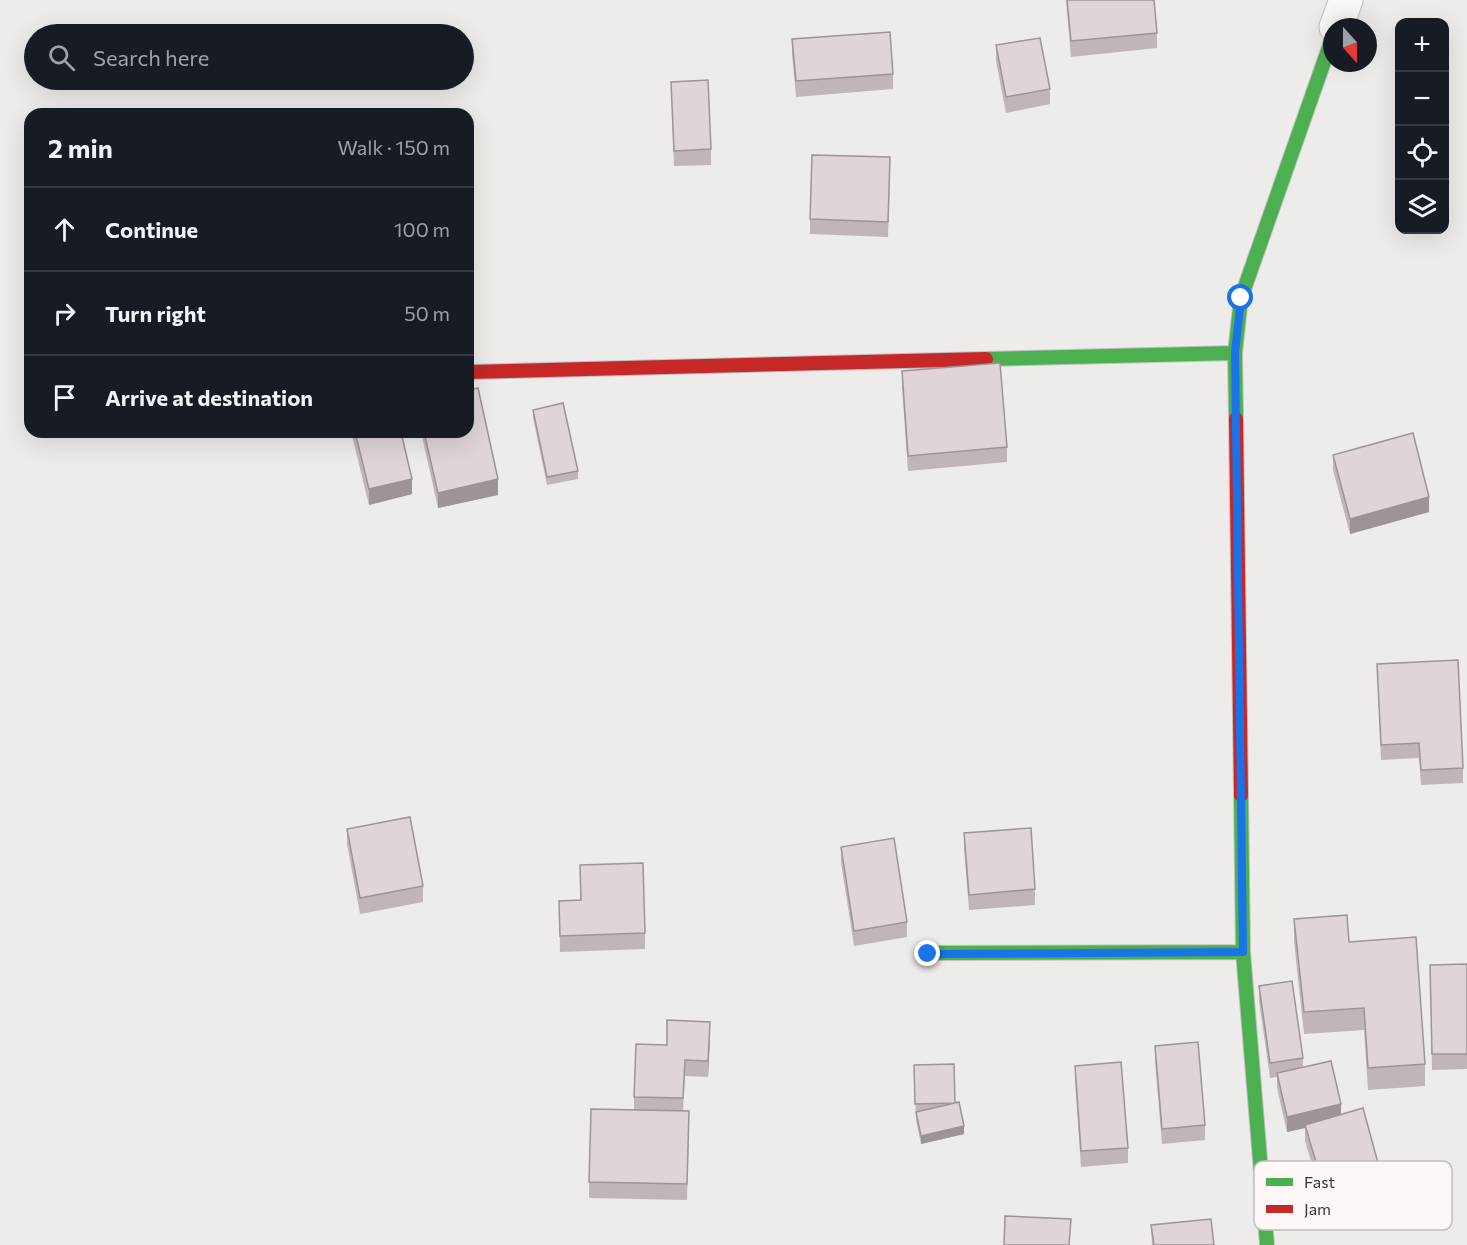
<!DOCTYPE html>
<html lang="en">
<head>
<meta charset="utf-8">
<style>
	:root { --surface:#171b24; --page:#242831; --text:#f1f3f6; --muted:#9ea1a6; --line:#363941 }
	body { margin:0; font-family:Commissioner,sans-serif; background:var(--page); color:var(--text) }
	.controls { position:absolute; right:18px; top:18px; display:grid; overflow:hidden; border-radius:12px; box-shadow:0 6px 24px #0002 }
	.controls button { width:54px; height:54px; display:grid; place-items:center; padding:0; border:0; border-bottom:2px solid var(--line); background:var(--surface); color:var(--text); font:30px sans-serif }
	.compass { position:absolute; left:1323px; top:18px; width:54px; height:54px; border-radius:50%; background:var(--surface); box-shadow:0 6px 24px #0002; rotate:159deg }
	.stop { position:absolute; width:18px; height:18px; margin:-14px; border:4px solid #1a73e8; border-radius:50%; background:#fff }
	.stop.end { background:#1a73e8; border-color:#fff; box-shadow:0 2px 6px #0008 }
	.list { margin:0; padding:0; list-style:none }
	h2 { display:flex; justify-content:space-between; align-items:center; height:78px; margin:0; padding:0 24px; font-size:26px }
	h2 small { font-size:20px; font-weight:400; color:var(--muted) }
	.list li { display:grid; grid-template-columns:39px 1fr auto; gap:18px; align-items:center; box-sizing:border-box; height:84px; padding:0 24px; border-top:2px solid var(--line) }
	.list b { display:block; font-size:22px; white-space:nowrap }
	.list em { font-size:20px; font-style:normal; color:var(--muted) }
	.icon { flex:none; width:33px; height:33px; fill:none; stroke:currentColor; stroke-width:2; stroke-linecap:round; stroke-linejoin:round }
	.map { position:relative; flex:none; width:1467px; height:1245px; overflow:hidden }
	.search { position:absolute; background:var(--surface); box-shadow:0 6px 24px #0002; left:24px; top:24px; width:450px; height:66px; display:flex; align-items:center; gap:15px; box-sizing:border-box; padding:0 21px; border-radius:33px; color:var(--muted); font-size:22px }
	.panel { position:absolute; background:var(--surface); box-shadow:0 6px 24px #0002; left:24px; top:108px; width:450px; height:330px; border-radius:18px }
	.map>svg:first-child { display:block }
	.lines { fill:none; stroke-linecap:round; stroke-linejoin:round }
	.street-casing { stroke:#c1c0c0; stroke-width:35 }
	.fast-casing { stroke:#c1c0c0; stroke-width:16 }
	.jam-casing { stroke:#c1c0c0; stroke-width:16 }
	.street { stroke:#fcfcfc; stroke-width:33 }
	.fast { stroke:#4caf50; stroke-width:14 }
	.jam { stroke:#c62828; stroke-width:14 }
	.wall { fill:#c0b6ba }
	.shaded-wall { fill:#9c9497 }
	.building { fill:#dfd4d8; stroke:#9c9497; stroke-width:1.5 }
	.route { stroke:#1a73e8; stroke-width:8 }
	.key { fill:#fdf8f7; stroke:#c1bdbc; stroke-width:1.5 }
	.key-label { font-size:16px; fill:#363434 }
</style>
</head>
<body>
<div class="map">
<svg width="1467" height="1245" viewBox="0 0 1467 1245">
	<rect width="100%" height="100%" fill="#eeebeb"/>
	<g class="lines">
		<defs>
			<path id="street" d="M1336,27L1346,0"/>
			<path id="fast" d="M986,359L1235,353
				M1236,419L1235,353L1241,298L1332,39
				M1241,795L1243,952L1267,1245
				M928,953L1243,952"/>
			<path id="jam" d="M468,372L986,359
				M1236,419L1241,795"/>
		</defs>
		<use href="#street" class="street-casing"/>
		<use href="#fast" class="fast-casing"/>
		<use href="#jam" class="jam-casing"/>
		<use href="#street" class="street"/>
		<use href="#fast" class="fast"/>
		<use href="#jam" class="jam"/>
	</g>
	<path class="wall" d="M1066,0H1154L1157,33V48L1071,57Z
		M792,39L893,74V89L796,97L792,54Z
		M996,45L1050,89V104L1006,113L996,61Z
		M671,82L711,149V165L674,166Z
		M890,173L888,237L810,234V219Z
		M902,371L1007,447V462L908,471L902,387Z
		M533,410L578,471V479L547,485L533,418Z
		M351,432H401L412,494L369,505Z
		M421,432H468L498,495L438,508Z
		M1333,455L1429,512L1350,534L1333,470Z
		M1377,664L1463,768V783L1421,785L1419,758L1381,760Z
		M347,829L423,886V902L360,914L347,844Z
		M964,833L1035,889V905L969,910L964,848Z
		M841,847L907,922V937L854,946L841,862Z
		M580,865L645,933V949L560,952L559,901L580,900Z
		M1294,919L1349,942L1425,1064V1086L1368,1090L1364,1030L1304,1034L1294,941Z
		M1467,964V1069L1432,1070L1430,965Z
		M1259,986L1303,1058V1067L1341,1115L1381,1189L1324,1205L1305,1141V1128L1287,1132L1277,1088V1077L1270,1078L1259,1001Z
		M710,1037L708,1077L685,1076L683,1111L689,1127L687,1200L589,1198V1182L634,1110V1097L667,1045Z
		M1155,1046L1205,1125V1140L1162,1144L1155,1061Z
		M914,1065L955,1103L964,1134L921,1144L916,1120Z
		M1075,1066L1128,1148V1163L1081,1167L1075,1081Z
		M1151,1225L1214,1245H1152Z"/>
	<path class="shaded-wall" d="M412,479V494L369,505V489Z
		M498,479V495L438,508V493Z
		M1429,497V512L1350,534V519Z
		M710,1022V1037L708,1077V1061Z
		M1341,1104V1120L1305,1125V1128L1287,1132V1117Z
		M964,1126V1134L921,1144V1136Z
		M1381,1174V1189L1324,1205V1189Z"/>
	<path class="building" d="M1067,0H1154L1157,33L1071,41Z
		M890,32L893,74L796,81L792,39Z
		M1040,38L1050,89L1006,97L996,45Z
		M708,80L711,149L674,151L671,82Z
		M812,155L890,157L888,222L810,219Z
		M1000,363L1007,447L908,456L902,371Z
		M478,388L498,479L438,493L424,432H468V390Z
		M563,403L578,471L547,477L533,410Z
		M355,432H401L412,479L369,489Z
		M1413,433L1429,497L1350,519L1333,455Z
		M1458,660L1463,768L1421,770L1419,743L1381,745L1377,664Z
		M410,817L423,886L360,898L347,829Z
		M1031,828L1035,889L969,895L964,833Z
		M894,838L907,922L854,931L841,847Z
		M643,863L645,933L560,936L559,901L581,900L580,865Z
		M1347,915L1349,942L1416,937L1425,1064L1368,1068L1364,1008L1304,1012L1294,919Z
		M1467,964V1054H1432L1430,965Z
		M1292,981L1303,1058L1270,1063L1259,986Z
		M667,1020L710,1022L708,1061L685,1060L683,1098L634,1097L636,1044L667,1045Z
		M1198,1042L1205,1125L1162,1129L1155,1046Z
		M1331,1061L1341,1104L1287,1117L1277,1073Z
		M1121,1062L1128,1148L1081,1151L1075,1066Z
		M954,1064L955,1103L915,1104L914,1065Z
		M959,1102L964,1126L921,1136L916,1112Z
		M1363,1108L1381,1174L1324,1189L1305,1125Z
		M591,1109L689,1111L687,1184L589,1182Z
		M1005,1216L1071,1219L1069,1245H1004Z
		M1211,1219L1214,1245H1154L1151,1225Z"/>
	<g class="lines">
		<path class="route" d="M928,954L1243,952L1235,353L1241,298"/>
	</g>
	<rect x="1254" y="1161" width="198" height="69" rx="9" class="key"/>
	<rect x="1266" y="1178" width="27" height="8" fill="#4caf50"/>
	<rect x="1266" y="1205" width="27" height="8" fill="#c62828"/>
	<g class="key-label">
		<text x="1304" y="1188">Fast</text>
		<text x="1304" y="1215">Jam</text>
	</g>
</svg>
<div class="controls">
<button>+</button>
<button>−</button>
<button><svg class="icon" aria-label="locate" viewBox="0 0 24 24"><circle cx="12" cy="12" r="6"/><path d="M12 2v4M12 18v4M2 12h4M18 12h4"/></svg></button>
<button><svg class="icon" aria-label="layers" viewBox="0 0 24 24"><path d="M12 4l9 5-9 5-9-5zM3 14l9 5 9-5"/></svg></button>
</div>
<svg class="compass" viewBox="-18 -18 36 36"><path d="M0-13l5 13h-10z" fill="#e53935"/><path d="M0 13l5-13h-10z" fill="#9ea1a6"/></svg>
<div class="stop" style="left:1241px;top:298px"></div>
<div class="stop end" style="left:928px;top:954px"></div>
<div class="search"><svg class="icon" aria-label="search" viewBox="0 0 24 24"><circle cx="10" cy="10" r="6"/><path d="M15 15l6 6"/></svg>Search here</div>
<section class="panel">
<h2>2 min<small>Walk · 150 m</small></h2>
<ul class="list">
<li><svg class="icon" aria-label="ahead" viewBox="0 0 24 24"><path d="M12 20V5M6 11l6-6 6 6"/></svg><div><b>Continue</b></div><em>100 m</em></li>
<li><svg class="icon" aria-label="right" viewBox="0 0 24 24"><path d="M7 20v-9h11M14 6l5 5-5 5"/></svg><div><b>Turn right</b></div><em>50 m</em></li>
<li><svg class="icon" aria-label="arrive" viewBox="0 0 24 24"><path d="M6 21V4h12l-3 4 3 4H6"/></svg><div><b>Arrive at destination</b></div></li>
</ul>
</section>
</div>
</body>
</html>
